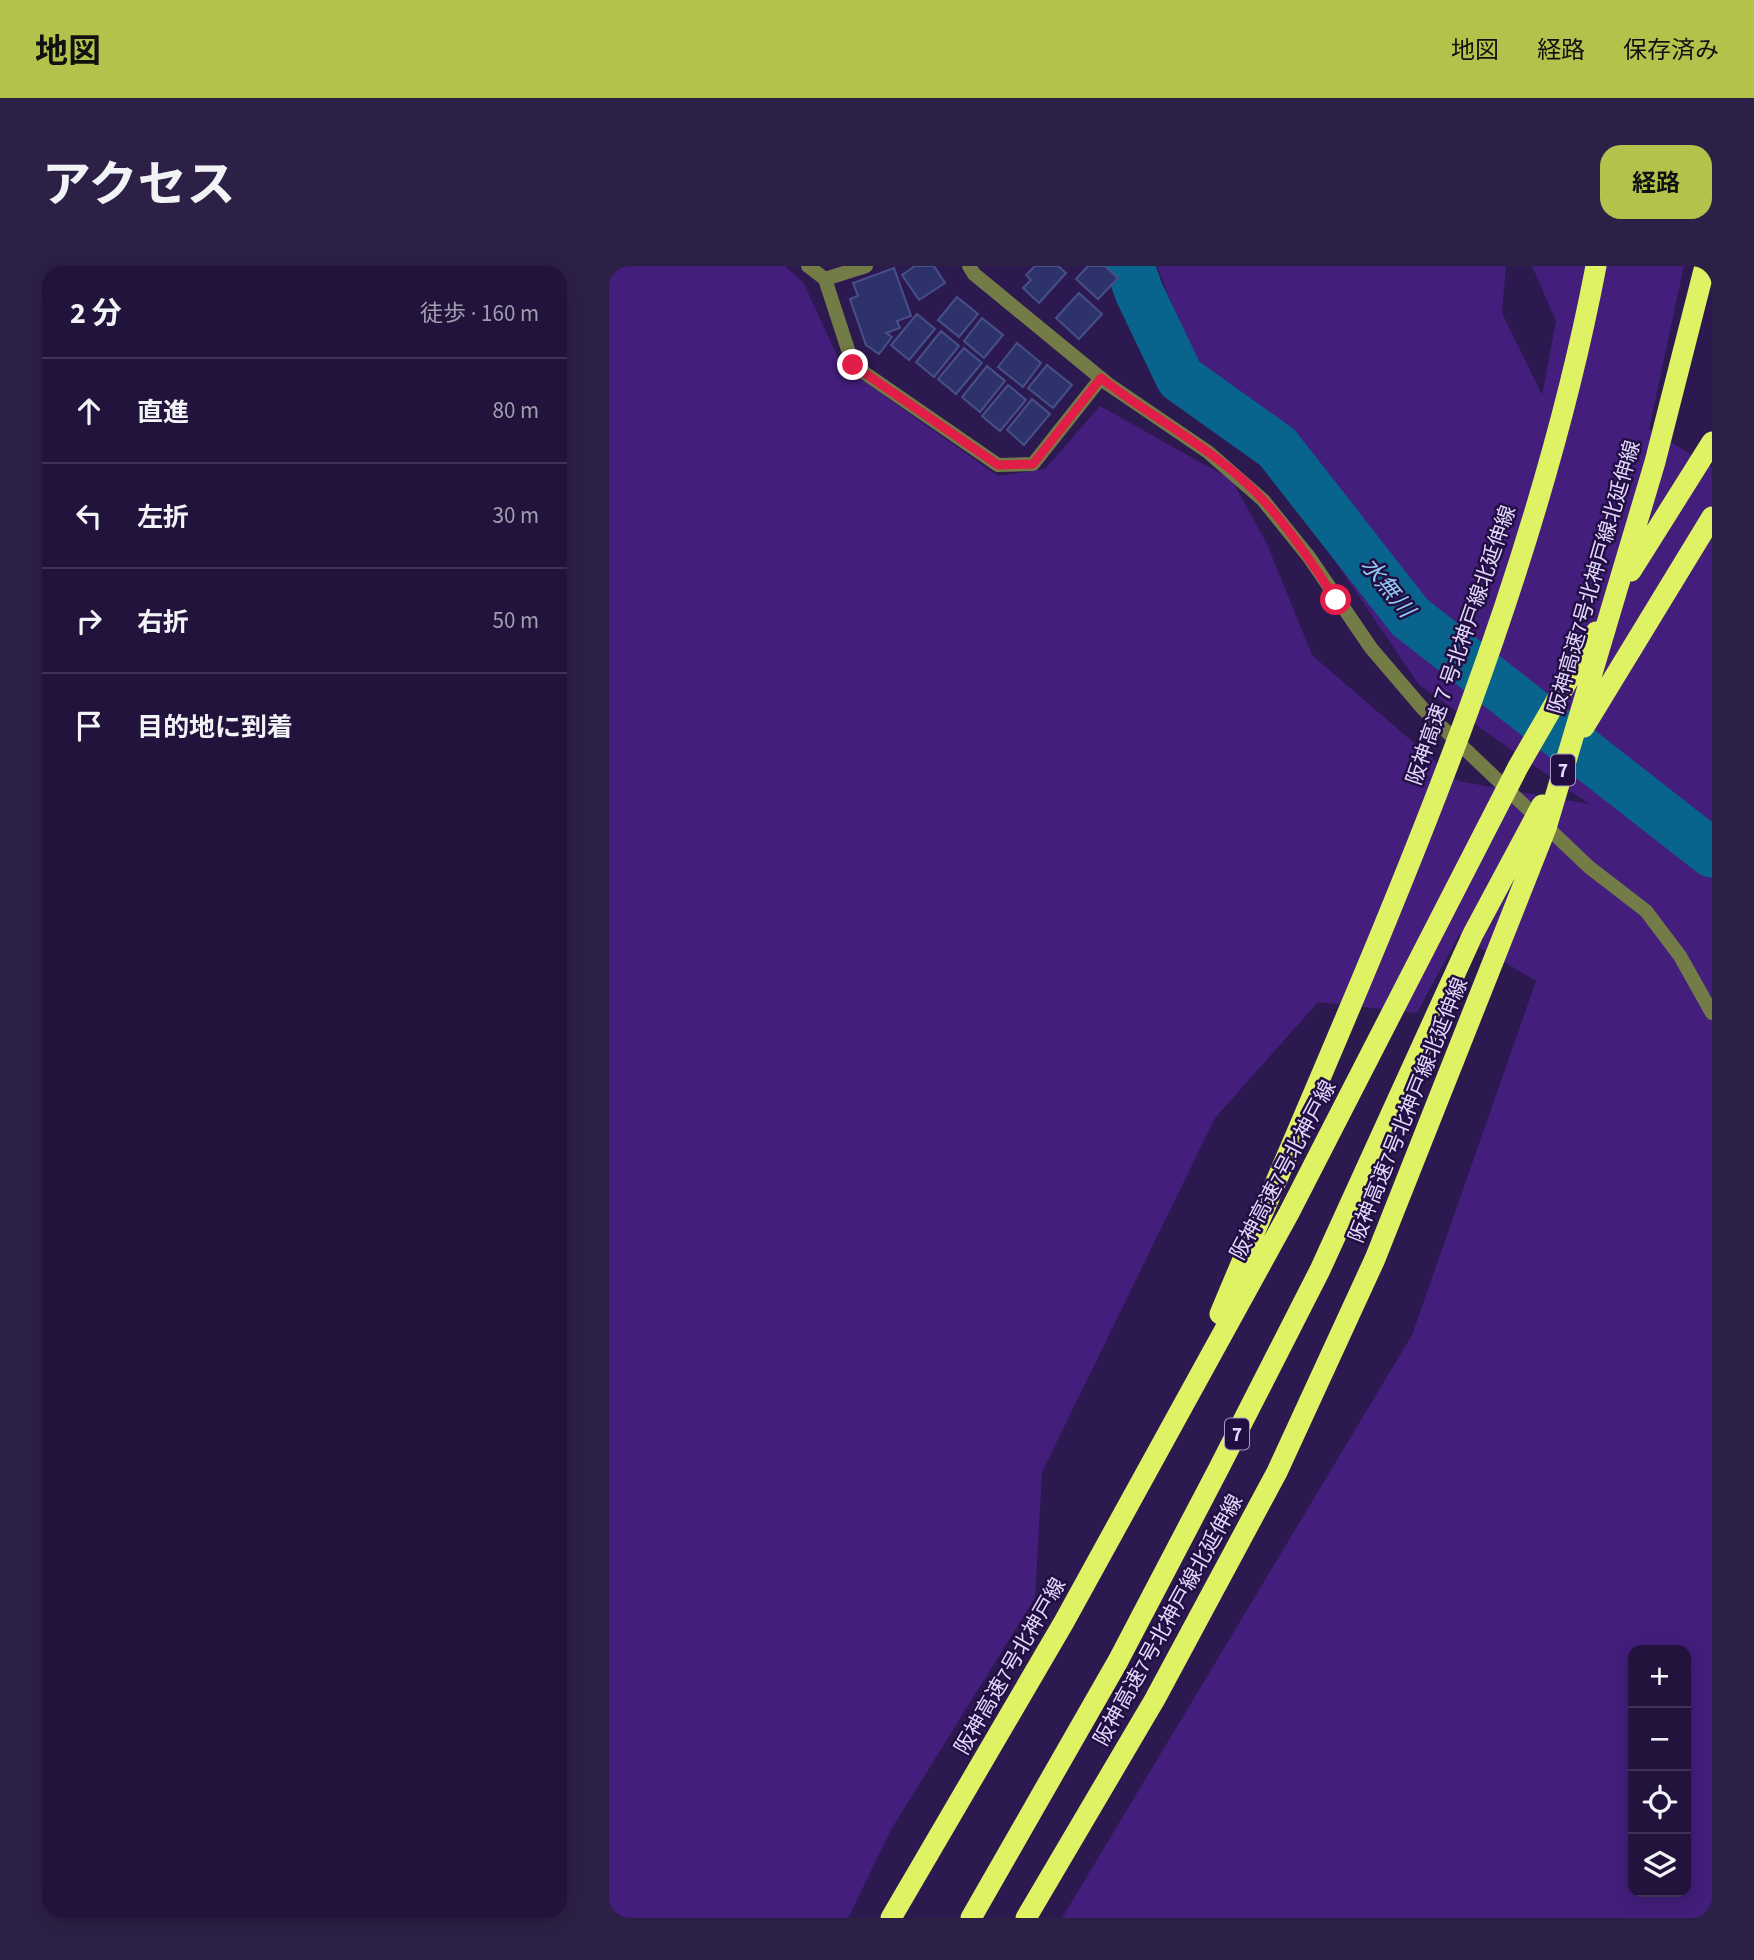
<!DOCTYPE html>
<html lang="ja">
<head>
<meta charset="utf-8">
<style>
	:root { --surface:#21133b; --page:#2d2046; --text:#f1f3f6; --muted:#a29eaf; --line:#3e3255; --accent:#b3c24b }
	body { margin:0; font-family:"Source Sans 3","Noto Sans JP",sans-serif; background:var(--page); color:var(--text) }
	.controls { position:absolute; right:21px; bottom:21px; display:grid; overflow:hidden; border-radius:14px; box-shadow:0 4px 18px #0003 }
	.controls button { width:63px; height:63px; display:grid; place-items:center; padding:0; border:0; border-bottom:2px solid var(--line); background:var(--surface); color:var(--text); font:35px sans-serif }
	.stop { position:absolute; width:21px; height:21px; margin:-16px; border:5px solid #e11d48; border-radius:50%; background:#fff }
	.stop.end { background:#e11d48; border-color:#fff; box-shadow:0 2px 7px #0008 }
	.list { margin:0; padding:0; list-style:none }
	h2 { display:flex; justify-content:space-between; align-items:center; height:91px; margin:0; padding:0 28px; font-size:30px }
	h2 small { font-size:23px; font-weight:400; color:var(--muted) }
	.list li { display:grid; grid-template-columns:46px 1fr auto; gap:21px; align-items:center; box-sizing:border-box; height:105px; padding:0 28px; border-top:2px solid var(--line) }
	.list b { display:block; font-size:26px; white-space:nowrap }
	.list em { font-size:23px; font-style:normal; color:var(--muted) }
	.icon { flex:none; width:38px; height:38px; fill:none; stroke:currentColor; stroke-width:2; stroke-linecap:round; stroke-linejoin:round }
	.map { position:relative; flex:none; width:1103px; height:1652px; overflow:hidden; border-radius:21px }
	header { display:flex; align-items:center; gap:42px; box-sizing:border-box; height:98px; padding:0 35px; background:var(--accent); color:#111 }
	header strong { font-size:33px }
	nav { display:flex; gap:38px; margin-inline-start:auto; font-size:24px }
	.intro { display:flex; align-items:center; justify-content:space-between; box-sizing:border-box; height:168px; padding:0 42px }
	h1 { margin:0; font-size:49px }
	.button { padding:18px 32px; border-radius:21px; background:var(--accent); color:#111; font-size:24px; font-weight:700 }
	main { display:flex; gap:42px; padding:0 42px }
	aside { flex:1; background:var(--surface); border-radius:21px; box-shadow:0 4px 18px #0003 }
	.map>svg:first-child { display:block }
	.green { fill:#431e7c; fill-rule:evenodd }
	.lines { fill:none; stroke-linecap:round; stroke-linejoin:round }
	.river { stroke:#09648d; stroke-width:49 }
	.building { fill:#2d336a; stroke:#474f89; stroke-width:2 }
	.street { stroke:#737b46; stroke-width:14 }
	.highway { stroke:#dff263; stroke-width:21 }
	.route { stroke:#e11d48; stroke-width:9 }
	.labels { text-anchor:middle; stroke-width:5; stroke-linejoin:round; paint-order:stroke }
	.shield { fill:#230e44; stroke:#a89cc4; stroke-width:2 }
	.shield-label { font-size:19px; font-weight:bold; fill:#e1d9fb }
	.street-label { font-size:21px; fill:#e1d9fb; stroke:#230e44 }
	.water-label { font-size:23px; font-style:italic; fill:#91cbef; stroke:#230e44 }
</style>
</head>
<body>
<header>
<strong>地図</strong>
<nav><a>地図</a><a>経路</a><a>保存済み</a></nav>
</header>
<div class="intro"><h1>アクセス</h1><a class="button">経路</a></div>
<main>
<aside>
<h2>2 分<small>徒歩 · 160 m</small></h2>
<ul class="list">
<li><svg class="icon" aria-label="ahead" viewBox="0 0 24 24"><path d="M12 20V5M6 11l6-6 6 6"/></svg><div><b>直進</b></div><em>80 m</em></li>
<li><svg class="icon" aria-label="left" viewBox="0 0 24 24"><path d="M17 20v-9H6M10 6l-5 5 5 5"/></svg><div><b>左折</b></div><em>30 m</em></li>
<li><svg class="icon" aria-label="right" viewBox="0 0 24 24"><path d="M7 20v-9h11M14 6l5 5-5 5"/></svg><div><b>右折</b></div><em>50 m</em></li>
<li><svg class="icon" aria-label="arrive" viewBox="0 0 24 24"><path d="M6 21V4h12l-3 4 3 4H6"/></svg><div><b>目的地に到着</b></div></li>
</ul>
</aside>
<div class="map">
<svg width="1103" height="1652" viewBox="0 0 1103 1652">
	<rect width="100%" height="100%" fill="#2c194f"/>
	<path class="green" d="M0,0H176L194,16L233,100L389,210L436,203L491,140L623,214L658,278L703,389L849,515L980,538L810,419L578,77L548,0H897L893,47L933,129L947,55L923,0H1075L1040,163L1103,201V1652H453L803,1069L927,715L850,669L808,747L709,736L606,852L433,1206L426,1332L283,1562L239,1652H0ZM1024,1384H1077V1626H1024Z"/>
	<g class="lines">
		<path class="river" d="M521,0L530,26L571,112L668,181L801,351L1103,587"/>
	</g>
	<path class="building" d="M306,0H325L336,17L310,34L293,9Z
		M426,0H449L457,7L430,37L414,22L422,14L417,9Z
		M479,0H496L509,12L489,33L467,13Z
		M285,2L302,50L288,55L291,62L277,67L283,71L270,88L257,79L241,33L249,30L244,17Z
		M470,27L493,48L470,73L447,52Z
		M348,31L369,48L350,71L329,54Z
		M308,48L326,63L300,94L282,79Z
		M373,52L394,69L375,92L355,75Z
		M332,65L350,80L325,111L307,96Z
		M408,77L432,97L414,121L389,101Z
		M355,82L373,97L347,128L329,113Z
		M438,99L463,119L444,142L419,122Z
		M378,100L396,115L371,146L353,131Z
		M399,119L417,134L391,165L373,150Z
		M423,133L441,148L415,179L398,164Z"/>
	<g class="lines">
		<path class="street" d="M199,0L216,13L244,99L389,199L424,198L492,112
			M360,0L365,8L499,118L599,186L654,234L700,291L762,382L815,444L980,601L1037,645L1071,690L1103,747
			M216,13L257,0"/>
		<path class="highway" d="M1022,305L1103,176
			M975,461L1103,251
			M611,1048C752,710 918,361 987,0
			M282,1652L455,1356L680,947L909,501L987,366
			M362,1652L509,1395L610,1202L711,1004L864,668L933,539
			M417,1652L546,1433L668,1206L766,993L937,562L1046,196L1096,0"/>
	</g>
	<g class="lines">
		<path class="route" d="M244,99L389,199L424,198L492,112C545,154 609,184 655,235C682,265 705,300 727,334"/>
	</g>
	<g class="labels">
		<g class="shield">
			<rect x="942" y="488.5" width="24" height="31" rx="5"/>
			<rect x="616" y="1152.5" width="24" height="31" rx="5"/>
		</g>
		<g class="shield-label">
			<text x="954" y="511">7</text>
			<text x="628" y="1175">7</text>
		</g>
		<g class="street-label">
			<text transform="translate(985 311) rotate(-74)" y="7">阪神高速7号北神戸線北延伸線</text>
			<text transform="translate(852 379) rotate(-71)" y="7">阪神高速７号北神戸線北延伸線</text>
			<text transform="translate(799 844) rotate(-68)" y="7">阪神高速7号北神戸線北延伸線</text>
			<text transform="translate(674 904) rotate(-62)" y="7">阪神高速7号北神戸線</text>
			<text transform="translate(559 1354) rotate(-61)" y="7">阪神高速7号北神戸線北延伸線</text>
			<text transform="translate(401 1400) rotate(-60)" y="7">阪神高速7号北神戸線</text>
		</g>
		<g class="water-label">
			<text transform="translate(779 321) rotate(51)" y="8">水無川</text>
		</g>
	</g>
</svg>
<div class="controls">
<button>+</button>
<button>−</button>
<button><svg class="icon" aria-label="locate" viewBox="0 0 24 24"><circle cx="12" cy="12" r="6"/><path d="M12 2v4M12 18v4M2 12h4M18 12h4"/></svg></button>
<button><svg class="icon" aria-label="layers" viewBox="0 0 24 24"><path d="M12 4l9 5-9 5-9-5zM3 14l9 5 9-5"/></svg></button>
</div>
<div class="stop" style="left:727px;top:334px"></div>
<div class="stop end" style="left:244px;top:99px"></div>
</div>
</main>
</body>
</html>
